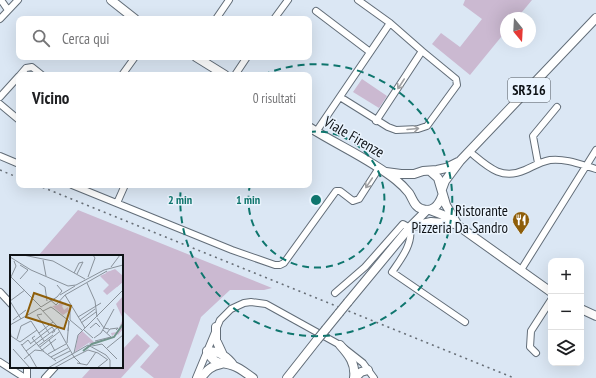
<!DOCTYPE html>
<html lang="it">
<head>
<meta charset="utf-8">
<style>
	:root { --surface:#fff; --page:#f2f2f2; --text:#202124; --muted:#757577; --line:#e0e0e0 }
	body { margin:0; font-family:"PT Sans Narrow",sans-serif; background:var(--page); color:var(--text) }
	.controls { position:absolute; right:12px; bottom:12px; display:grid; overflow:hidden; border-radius:8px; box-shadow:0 4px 16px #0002 }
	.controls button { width:36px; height:36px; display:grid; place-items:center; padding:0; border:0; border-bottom:1px solid var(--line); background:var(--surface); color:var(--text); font:20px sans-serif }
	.compass { position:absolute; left:500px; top:12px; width:36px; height:36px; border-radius:50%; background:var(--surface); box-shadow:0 4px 16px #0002; rotate:162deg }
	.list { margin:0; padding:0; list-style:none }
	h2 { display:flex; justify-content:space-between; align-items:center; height:52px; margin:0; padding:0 16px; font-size:17px }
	h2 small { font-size:13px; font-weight:400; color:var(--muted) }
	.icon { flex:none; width:22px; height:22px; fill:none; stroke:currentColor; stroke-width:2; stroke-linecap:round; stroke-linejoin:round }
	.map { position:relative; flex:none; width:596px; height:378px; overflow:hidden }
	.search { position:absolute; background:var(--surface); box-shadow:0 4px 16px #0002; left:16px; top:16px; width:296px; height:44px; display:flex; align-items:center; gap:10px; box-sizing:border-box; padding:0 14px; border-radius:8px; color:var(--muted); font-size:15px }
	.panel { position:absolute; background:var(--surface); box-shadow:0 4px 16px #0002; left:16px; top:72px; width:296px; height:116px; border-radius:8px }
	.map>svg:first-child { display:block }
	.green { fill:#cbb9d1 }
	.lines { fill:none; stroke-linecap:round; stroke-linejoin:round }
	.minor-casing { stroke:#626d78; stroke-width:8 }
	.major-casing { stroke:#626d78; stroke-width:10 }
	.minor { stroke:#fff; stroke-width:6 }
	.major { stroke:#fff; stroke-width:8 }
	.rail { stroke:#686f77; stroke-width:1.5; stroke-dasharray:2 4; stroke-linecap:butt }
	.major-bridge-casing { stroke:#626d78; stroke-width:10; stroke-linecap:butt }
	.major-bridge { stroke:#fff; stroke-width:8 }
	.oneway { stroke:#9fa0a2 }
	.ring { fill:none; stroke:#0f766e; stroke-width:2; stroke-dasharray:7 5 }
	.labels { text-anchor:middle; stroke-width:3; stroke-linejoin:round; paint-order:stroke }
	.shield { fill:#eaf4fe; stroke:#50565c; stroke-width:1 }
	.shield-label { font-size:14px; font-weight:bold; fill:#0e1216 }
	.street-label { font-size:15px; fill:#0e1216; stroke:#eaf4fe }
	.poi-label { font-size:15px; fill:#0e1216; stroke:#eaf4fe; text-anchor:end }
	.inset-river { fill:none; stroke:#70958b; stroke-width:2 }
	.inset-road { fill:none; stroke:#89929b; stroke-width:1 }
	.view { fill:#8e5e09; fill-opacity:0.15; stroke:#8e5e09; stroke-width:2 }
	.inset-edge { fill:none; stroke:#0e1216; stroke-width:2 }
	.centre { fill:#0f766e; stroke:#eaf4fe; stroke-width:2 }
	.ring-label { font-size:12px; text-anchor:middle; font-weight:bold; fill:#0f766e; stroke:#eaf4fe; stroke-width:3; stroke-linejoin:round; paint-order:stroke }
</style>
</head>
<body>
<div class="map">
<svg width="596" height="378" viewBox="0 0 596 378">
	<rect width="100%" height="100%" fill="#dbe7f4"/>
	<path class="green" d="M465,0H532L517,18H506V31L470,75L432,44L441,33L460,47L482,19L463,5Z
		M362,79L387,96L379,108L353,92Z
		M78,210L272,288L264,290H230L201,317L180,378H154L140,367L159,345L122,310V256H38Z
		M137,334L150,346L121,378H82L92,367H122V350Z"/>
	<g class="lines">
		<defs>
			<path id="minor" d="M1,0L8,10
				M316,11L370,52
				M0,19L18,0
				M216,19L229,0
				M274,19L288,0
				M20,75L26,68L32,67L42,75
				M122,75L135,57
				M235,75L247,57
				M0,97L19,76
				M340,97L388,127L396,130L418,129L427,126L457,85L456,79L422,51L390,23L358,0
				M0,104L19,120
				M376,121L422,51
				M316,132L390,23
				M470,152C487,166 501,181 525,170C534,166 540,162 550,160C565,158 582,165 596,169
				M0,156L19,164
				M538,163L533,136L557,107
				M72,185L232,250L275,265H280L284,263L336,191H340L353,201L359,199L379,168
				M117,203L125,185
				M521,270L596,150
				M0,292L11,304
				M335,293L365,267L403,224L410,228C413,244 401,259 392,272L465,322
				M536,353L530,347L531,331L551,300
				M0,362L25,378
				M27,378V367
				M45,378L55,367
				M196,378L220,320L231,309L244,303L251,302L266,304L340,345L363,363L374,378"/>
			<path id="major" d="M111,0L135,19
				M196,57L225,75
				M309,127C337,145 370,159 396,180C401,184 405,188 409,193C413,199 414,207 422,209C432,213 439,205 442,196
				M430,171L438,178L446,205L456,222
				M386,172L401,174H414L423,171L437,170L446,168L458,162
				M442,189L445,181L460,161L596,18
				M430,210L443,215L551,292
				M413,226L431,222L455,224
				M348,302L410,227L427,210
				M581,309L596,316
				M216,327V340L223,355
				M326,329L339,313
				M340,345C349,355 356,364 354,378
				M207,351C215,366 220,361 234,366C240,368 247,374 253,378
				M207,351C219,351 227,356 234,366
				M201,378C207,370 211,366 221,364
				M287,378L317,340
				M355,378L361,372L368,370"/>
		</defs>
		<use href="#minor" class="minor-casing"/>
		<use href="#major" class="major-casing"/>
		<use href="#minor" class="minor"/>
		<use href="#major" class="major"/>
		<path class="rail" d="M0,170L19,178
			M37,185L514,378"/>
		<defs>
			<path id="major-bridge" d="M339,313L348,302
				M317,340L326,329"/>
		</defs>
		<use href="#major-bridge" class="major-bridge-casing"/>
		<use href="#major-bridge" class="major-bridge"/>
	</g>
	<defs><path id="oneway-shaft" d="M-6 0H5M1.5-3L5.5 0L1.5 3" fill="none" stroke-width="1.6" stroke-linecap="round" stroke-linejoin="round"/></defs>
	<g class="oneway">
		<use href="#oneway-shaft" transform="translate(401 84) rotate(123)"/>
		<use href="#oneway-shaft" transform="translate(413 129) rotate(-5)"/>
		<use href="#oneway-shaft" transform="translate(369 183) rotate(124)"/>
	</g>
	<g class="ring">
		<path d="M309 132A68 68 0 1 1 250 185"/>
		<path d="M263 75A136 136 0 1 1 181 186"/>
	</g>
	<defs>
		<symbol id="restaurant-pin" viewBox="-11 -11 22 30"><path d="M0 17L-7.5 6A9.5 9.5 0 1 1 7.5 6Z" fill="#8e5e09" stroke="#eaf4fe"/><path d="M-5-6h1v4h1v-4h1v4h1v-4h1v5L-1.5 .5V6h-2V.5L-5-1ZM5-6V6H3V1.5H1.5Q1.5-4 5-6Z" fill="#fff"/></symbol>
	</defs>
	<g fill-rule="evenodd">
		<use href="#restaurant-pin" x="511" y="210" width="20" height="27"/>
	</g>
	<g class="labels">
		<rect class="shield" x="508" y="78" width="42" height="24" rx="3"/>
		<g class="shield-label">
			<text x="529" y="95">SR316</text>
		</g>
		<g class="street-label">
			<text transform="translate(354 137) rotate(30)" y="5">Viale Firenze</text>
		</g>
		<g class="poi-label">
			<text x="508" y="216">Ristorante<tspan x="508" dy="17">Pizzeria Da Sandro</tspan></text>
		</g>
	</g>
	<g transform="translate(10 255)">
		<rect width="113" height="113" fill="#dbe7f4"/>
		<path d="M105,14L113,21V27L97,40L93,36L99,30L90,21ZM113,41V74L108,80L106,78L102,81L101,78L107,77L113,64L106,49ZM51,46L53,49L57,46L52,51L54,55L58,52L59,56L53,60L42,51L48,50ZM72,76L84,87L102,83L81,90L96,85L79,89L80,87L65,97L68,81Z" fill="#cbb9d1"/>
		<path d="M104,15L113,21V26L107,32L104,27L108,24L105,23L107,18L100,23L96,17Z" fill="#cbb9d1"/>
		<path class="inset-river" d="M73,96L82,89L104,82L113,69"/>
		<path class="inset-road" d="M13,0L43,6L75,24M0,2L21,15L58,31L66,30L94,15L113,10M33,5L36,21M10,10L18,15L10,24M101,12L110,0M64,18L69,8L73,7L67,19M0,21L31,52M1,22L6,11L4,6M78,22L85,3L83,0M29,28L35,32L37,46M77,28L85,46L87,62M47,30L52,36L47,42M50,40L65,31M55,40L75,73M37,42L46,50L55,40L97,16M0,46L11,64M0,46L15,35M60,50V65L72,75M31,52L47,42M30,53L46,70L64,102L78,95L88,98L98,105M33,56L41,52L44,54L59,66L58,76M32,59L27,60L39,78M68,62L91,48M87,63L94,73L99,74M3,65L16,55M70,65L85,54M71,68L86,57M0,70L30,53M80,73L86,68L90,72M0,75L1,81L10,87M74,75L83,83M29,78L43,67M97,78L100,74L108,73L106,75M25,81L22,83L32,95M84,83L91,78L104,54M7,84L11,71L21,66L34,86M39,85L45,96M85,86L101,82L93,75M10,87L27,75M57,88L59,66M11,89L19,100M20,89L42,72L45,76L42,78M12,90L18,85L21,89M28,91L43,80M82,91L92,89L107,104M30,92L49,77M97,93L113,80M3,94L20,113M32,95L46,84M16,96L47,73M33,96L46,106M64,98L68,80L113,35M19,99L27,113M38,99L56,89M41,102L58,93M14,104L25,95L34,96M44,104L60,96M67,108L77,110L86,97M38,113L78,90L96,100L100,105V113M44,113L64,102L71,109M87,113L97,105"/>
		<path class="view" d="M24,38L61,51L54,74L16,62Z"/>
		<rect width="113" height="113" class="inset-edge"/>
	</g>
	<circle cx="316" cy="200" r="6" class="centre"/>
	<g class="ring-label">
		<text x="248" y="204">1 min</text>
		<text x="180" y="204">2 min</text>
	</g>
</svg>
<div class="controls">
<button>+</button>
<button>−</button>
<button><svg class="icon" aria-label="layers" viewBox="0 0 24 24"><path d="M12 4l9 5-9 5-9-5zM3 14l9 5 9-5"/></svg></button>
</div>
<svg class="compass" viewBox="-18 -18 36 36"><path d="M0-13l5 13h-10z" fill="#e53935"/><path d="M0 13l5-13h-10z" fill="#757577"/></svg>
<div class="search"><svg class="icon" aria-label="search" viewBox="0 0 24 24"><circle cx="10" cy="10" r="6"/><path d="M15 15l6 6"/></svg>Cerca qui</div>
<section class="panel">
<h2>Vicino<small>0 risultati</small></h2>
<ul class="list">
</ul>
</section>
</div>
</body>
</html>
